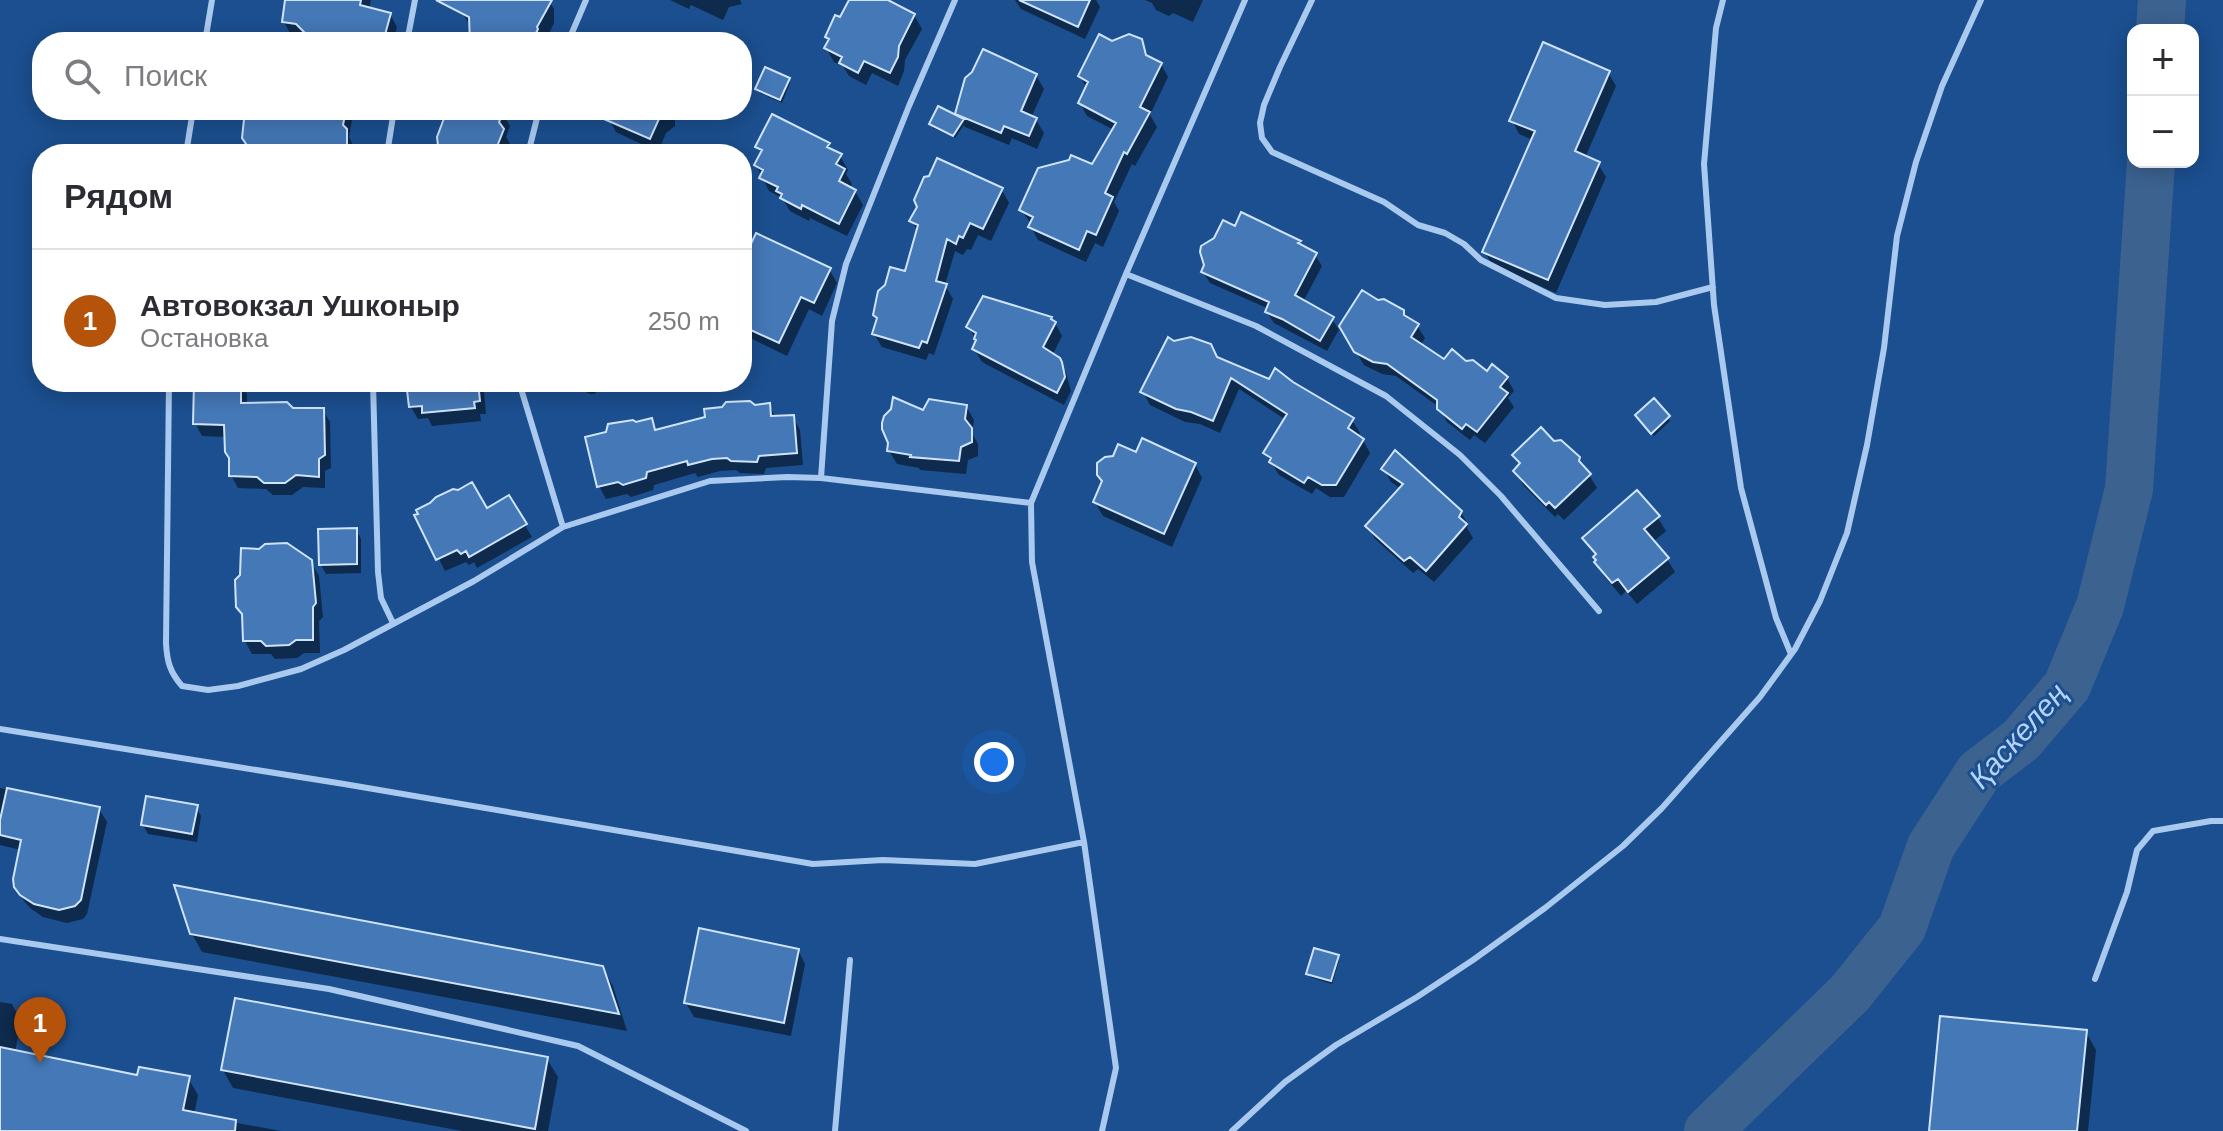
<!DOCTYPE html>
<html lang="ru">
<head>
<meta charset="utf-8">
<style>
	:root { --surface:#fff; --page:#f7f7f7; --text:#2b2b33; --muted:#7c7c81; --line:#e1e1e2; --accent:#b45309 }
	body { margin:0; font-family:Arial,sans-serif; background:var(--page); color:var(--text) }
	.controls { position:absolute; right:24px; top:24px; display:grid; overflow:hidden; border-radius:16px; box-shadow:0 4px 20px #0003 }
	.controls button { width:72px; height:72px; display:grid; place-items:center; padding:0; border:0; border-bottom:2px solid var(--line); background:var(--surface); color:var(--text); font:40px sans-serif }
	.you { position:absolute; left:994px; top:762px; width:28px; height:28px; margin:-20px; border:6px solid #fff; border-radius:50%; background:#1a73e8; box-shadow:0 0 0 12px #1a73e833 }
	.badge { display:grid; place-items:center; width:52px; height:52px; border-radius:50%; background:var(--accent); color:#fff; font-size:26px; font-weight:700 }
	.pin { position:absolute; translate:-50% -66px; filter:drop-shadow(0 2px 4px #0008) }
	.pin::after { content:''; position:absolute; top:42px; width:28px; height:24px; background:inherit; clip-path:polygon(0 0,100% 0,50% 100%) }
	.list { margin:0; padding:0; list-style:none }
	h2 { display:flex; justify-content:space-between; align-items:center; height:104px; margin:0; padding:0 32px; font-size:34px }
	h2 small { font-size:26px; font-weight:400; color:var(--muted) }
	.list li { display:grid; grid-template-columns:52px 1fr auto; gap:24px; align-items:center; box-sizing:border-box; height:144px; padding:0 32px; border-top:2px solid var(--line) }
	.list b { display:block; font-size:30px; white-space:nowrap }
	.list p { margin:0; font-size:26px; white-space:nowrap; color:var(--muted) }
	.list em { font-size:26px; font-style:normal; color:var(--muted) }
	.icon { flex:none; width:44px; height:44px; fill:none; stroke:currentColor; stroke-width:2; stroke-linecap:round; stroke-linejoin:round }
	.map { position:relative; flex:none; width:2223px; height:1131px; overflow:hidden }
	.search { position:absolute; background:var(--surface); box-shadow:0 4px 20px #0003; left:32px; top:32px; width:720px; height:88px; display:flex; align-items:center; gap:20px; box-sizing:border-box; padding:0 28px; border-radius:32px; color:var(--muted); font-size:30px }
	.panel { position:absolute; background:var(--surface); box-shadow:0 4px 20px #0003; left:32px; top:144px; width:720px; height:248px; border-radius:32px }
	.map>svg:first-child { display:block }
	.shadow { fill:#0007 }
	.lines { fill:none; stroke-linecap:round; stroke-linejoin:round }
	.river { stroke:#3c6290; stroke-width:48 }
	.building { fill:#4478b7; stroke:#cfe3fa; stroke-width:2 }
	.service { stroke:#a9c9ee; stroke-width:6 }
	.labels { text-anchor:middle; stroke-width:6; stroke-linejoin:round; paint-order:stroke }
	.water-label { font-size:30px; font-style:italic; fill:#b5d3f5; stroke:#1b4f8f }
</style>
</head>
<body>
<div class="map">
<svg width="2223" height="1131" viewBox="0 0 2223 1131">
	<rect width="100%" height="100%" fill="#1b4f8f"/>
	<path class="shadow" d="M287,0H371L369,9L390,14L397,27L393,42H311L305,37L291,35L284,22Z
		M468,0H549L554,9V23L545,42H473L470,26L462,12Z
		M670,0H740L742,4L729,7L723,20L691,5L689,9Z
		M851,0H884L914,15L922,29L905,60L904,71L898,86L872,73L866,85L849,76L843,66L834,62L826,48L830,41L827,37L841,20Z
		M1015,0H1096L1100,7L1085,39L1021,9Z
		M1145,0H1203L1193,22L1173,13L1169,16L1156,10L1152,3Z
		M1141,41L1150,59L1161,64L1168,77L1150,115L1157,127L1135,166L1132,164L1114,202L1119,211L1103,247L1095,243L1086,262L1038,240L1031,227L1032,225L1021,210L1093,167L1114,130L1087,116L1080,103L1087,89L1080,76L1112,43Z
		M1608,72L1616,86L1585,158L1598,164L1606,177L1556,293L1492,265L1485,252L1533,140L1519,134L1512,120Z
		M1036,75L1044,89L1031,118L1036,120L1044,133L1037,149L1012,138L1009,145L965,127L964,125L955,138L933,128L931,124L960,119L957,113Z
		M788,80L790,83L782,103L760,93L757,89Z
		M252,110H346L352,120L349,137L352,143V154H246Z
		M452,110H496L502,112L510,126L506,137L511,145L507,154H440Z
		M612,110H675V126L666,133L658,152L616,132L608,118Z
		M828,144L833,152L840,156L848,170L846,174L852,184L850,189L855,191L863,205L847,236L810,218L809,221L790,211L782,198L769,191L756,165L762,154L758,147Z
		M1002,190L1009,203L991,241L978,235L971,250L967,249L963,255L955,251L945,285L953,299L934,355L929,353L926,360L882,347L874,334L878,321L875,315L906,274L918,232L912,221Z
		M1242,215L1299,243L1302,248L1315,255L1322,266L1303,302L1332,319L1339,330L1363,293L1378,302L1403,311L1408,320L1417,326L1425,338L1420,346L1444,362L1466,363L1488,374L1507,378L1514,391L1508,398L1514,407L1485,443L1474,435L1470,440L1447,422L1439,407L1396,376L1382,374L1364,365L1341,326L1327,351L1274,323L1267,312L1269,309L1210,283L1203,272L1235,228Z
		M742,259L829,269L837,283L822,316L809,309L787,356L742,334Z
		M1055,323L1062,336L1052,356L1058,360L1066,373L1071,391L1064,405L982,362L974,349L976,340L969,327Z
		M1217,358L1269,381L1292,383L1352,420L1360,433L1357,437L1363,440L1370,453L1344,497H1330L1316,488L1312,494L1279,475L1265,453L1286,420L1239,389L1220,433L1200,424L1185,422L1150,405L1143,392Z
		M196,382H240L247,394V405L293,410H323L330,422L331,468L325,471V488L303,487L292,495H273L266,489L238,488L231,475V459L227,437L202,436L195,423Z
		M416,382H483L486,414H480L481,421L432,426L428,418L418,419L411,407Z
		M559,382H616V387H604L594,394H590L575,387H562Z
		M769,405L776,418L793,417L800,430L803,465L766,468L764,474L740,473L736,470L720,471L698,477L695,473L654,485L653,490L631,497L627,494L606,499L599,486L636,424L651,420L657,431L754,407Z
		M966,406L974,420L972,433L978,444V456L968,460L966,474L920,470L919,468L897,464L889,451L924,413Z
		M1668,418L1670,421L1654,436L1639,419Z
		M1554,443L1579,459L1597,488L1564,520L1558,514L1555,517L1523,485L1515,471L1521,466L1515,455Z
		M1137,455L1195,464L1202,478L1172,547L1103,516L1095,502L1104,482Z
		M1384,469L1461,512L1468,525L1467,528L1473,538L1434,582L1418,569L1413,573L1375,539L1368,526L1401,489L1391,482Z
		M458,492L486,511L508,497L532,537L477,568L474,562L469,565L466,562L445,571L417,516Z
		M1637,493L1658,518L1666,531L1653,542L1667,559L1675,572L1637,604L1626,591L1621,596L1604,576L1597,563L1596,556L1584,538Z
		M356,530L361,539V573L326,574L321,565Z
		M311,562L319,576L323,617L319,621L320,653H304L297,658L275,659L271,654H252L245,641Z
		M0,788L99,809L107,822L87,914L83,919L67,923L43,917L30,908L24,901L16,886L21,850L0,845Z
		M196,807L201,816L197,842L148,834L143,825Z
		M192,934L602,967L613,986L627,1031L202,952Z
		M798,950L805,964L791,1036L694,1017L686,1003Z
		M1337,957L1339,961L1332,984L1310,977L1308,973Z
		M0,1002L12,1004L21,1021L15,1052L138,1077L188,1078L198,1095L194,1115L281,1131H0Z
		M2086,1032L2096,1050L2088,1131H1931Z
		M547,1059L558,1077L548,1131H462L233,1088L223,1070Z"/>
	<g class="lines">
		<path class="river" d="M2160,30L2162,0
			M1708,1131L1850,993L1902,928L1931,846L1979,772L2021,740L2067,686L2100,606L2129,489L2151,162"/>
	</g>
	<path class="building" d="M285,0H361L360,5L391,13L383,42L353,34L340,36L332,33L324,37L305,33L296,24L282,22Z
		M436,0H552L537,27L538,29L532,42H470L469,17Z
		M849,0H888L915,14L899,46L898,57L890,73L864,61L858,73L839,63L842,57L824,48L829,39L825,37L835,15L840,17Z
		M1019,0H1090L1078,27Z
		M1099,34L1112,41L1129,34L1142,39L1146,55L1162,63L1140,107L1150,112L1127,154L1124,152L1105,193L1113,197L1096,235L1087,231L1079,250L1028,227L1033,217L1019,210L1038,168L1069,160L1071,155L1092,164L1116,123L1078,103L1088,82L1078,76Z
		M1543,42L1610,71L1575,151L1600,162L1548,280L1482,252L1535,131L1509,121Z
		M983,49L1037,74L1021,111L1037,118L1029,136L1004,126L1001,133L955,114L965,78L972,72Z
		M765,67L790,78L780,100L755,89Z
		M938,106L964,119L953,136L929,124Z
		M245,110H346L343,125L347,129V154H244L246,144L242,138Z
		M455,110H504L499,122L504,129L494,154H439L437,137L446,113Z
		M583,110H663L650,139Z
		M772,114L830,143L827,147L842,154L836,164L845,169L839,181L856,190L839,224L802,205L801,209L780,198L782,194L776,191L778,187L759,178L763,170L754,165L762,150L755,147Z
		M937,158L1003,188L983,229L970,223L963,238L959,236L956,244L947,239L936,281L947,284L927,343L922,341L919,348L872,334L877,318L873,315L878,291L885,285L890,267L905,271L918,225L909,221L917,207L914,200L924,177L929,176Z
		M1241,212L1301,241L1298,243L1317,253L1295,295L1334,317L1320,341L1282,319L1265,312L1269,302L1201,272L1204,265L1200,252L1201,246L1214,238L1223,220L1235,226Z
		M756,233L831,268L814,303L801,297L779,343L742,326V263Z
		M1362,290L1378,300L1384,299L1404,310V315L1419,324L1411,337L1444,359L1452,349L1466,361L1473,360L1487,371L1492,364L1508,377L1500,387L1508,393L1477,432L1466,424L1462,429L1437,409V400L1387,364L1373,362L1354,352L1339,326Z
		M983,296L1052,317L1051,319L1056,322L1043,347L1060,358L1062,362L1065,377L1057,393L972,349L976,340L974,339L976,333L966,327Z
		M1168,337L1174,341L1191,337L1211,344L1217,357L1269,379L1275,368L1293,382L1354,418L1348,428L1364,439L1336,485H1322L1308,477L1304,483L1269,462L1271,458L1263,453L1287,414L1231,378L1213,421L1191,412L1176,409L1140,392Z
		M194,382H241V403L287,402L293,408H324L325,455L319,459V477L296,475L285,483H264L257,477L229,476V458L225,452L224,425L193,424Z
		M406,382H478L480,401L474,402L475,408L422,413V406L409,407Z
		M893,397L923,410L929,399L967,405L965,419L972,428V442L961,447L959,461L910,457L911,455L887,451L888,443L882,429V423L884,416L891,409Z
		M1654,398L1670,416L1651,434L1635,415Z
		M750,401L755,405L770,403L771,416L794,415L797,453L759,456L757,462L731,461L727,458L712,459L688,465L687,461L647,472L646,478L623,485L618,482L597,487L585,437L606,432L608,424L633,420L636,422L652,418L655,430L705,417L704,409L722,407L726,402Z
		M1541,427L1554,441L1561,440L1580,457L1579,461L1591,474L1555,508L1549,502L1546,505L1513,471L1520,463L1512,455Z
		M1142,438L1196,463L1164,534L1093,502L1102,481L1097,475V463L1105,457L1113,456L1118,444L1136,452Z
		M1395,450L1462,511L1459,517L1467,524L1426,571L1410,557L1404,561L1365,526L1403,484L1381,469Z
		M472,482L487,508L509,495L527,524L469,557L466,551L461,554L457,550L436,560L414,515L418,514L416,510L430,503L436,497L453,489L458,490Z
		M1637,490L1660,516L1644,529L1669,558L1628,592L1618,579L1612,583L1594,562L1596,560L1593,557L1596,554L1582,538Z
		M357,528V564L319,565L318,529Z
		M287,543L312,560L316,603L313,607V640H296L289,645L266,646L261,641H243L242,614L236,607L235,580L240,575L241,548L259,549L265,544Z
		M7,788L100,807L81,900L75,906L59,910L34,904L20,895L14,887L13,879L21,840L0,835V820Z
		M146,796L198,805L192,834L141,825Z
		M174,885L603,966L619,1014L190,934Z
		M699,928L799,949L784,1023L684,1003Z
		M1314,948L1339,955L1331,981L1306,974Z
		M235,998L548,1057L535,1129L221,1070Z
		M1940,1016L2087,1030L2077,1131H1929Z
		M0,1047L137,1075L139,1067L190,1076L183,1110L236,1120L235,1131H0Z"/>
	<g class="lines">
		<path class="service" d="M1312,0L1280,67L1264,105L1260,123L1262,138L1272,152L1384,202L1418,225L1445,233L1464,244L1481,260L1556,298L1605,305L1656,302L1713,287
			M1723,0L1716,28L1704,164L1714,305L1741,488L1776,618L1791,654
			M205,42L212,0
			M407,42L415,0
			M568,42L586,0
			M186,154L193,110
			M387,154L394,110
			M528,154L539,110
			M1126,274L1256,326L1386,396L1460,455L1501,496L1599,611
			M169,382L166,643C167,662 170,672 182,686L208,690L238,686L301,669L344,650L474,581L563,527L710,481L787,477L821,478L1031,503
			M373,382L378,572L381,598L393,623
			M519,382L563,527
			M821,478L832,321L846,264L909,106L955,0
			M0,729L344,784L813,864L883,860L975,864L1084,842
			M0,939L329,989L578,1046L746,1131
			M2095,979L2127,892L2137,850L2153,831L2211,821H2223
			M835,1131L850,960
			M1102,1131L1116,1068L1084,842L1032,562L1031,503L1126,274L1245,0
			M1232,1131L1285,1082L1336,1045L1417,997L1473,960L1545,908L1623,846L1662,808L1760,697L1795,649L1820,601L1847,533L1867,445L1884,348L1897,236L1916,162L1942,86L1981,0"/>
	</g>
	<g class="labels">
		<g class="water-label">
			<text transform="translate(2018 736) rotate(-48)" y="10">Қаскелең</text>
		</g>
	</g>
</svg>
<div class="controls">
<button>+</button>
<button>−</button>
</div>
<div class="you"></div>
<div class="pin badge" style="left:40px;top:1063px">1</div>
<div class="search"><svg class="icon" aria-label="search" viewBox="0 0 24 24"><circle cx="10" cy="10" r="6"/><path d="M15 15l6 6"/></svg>Поиск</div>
<section class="panel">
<h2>Рядом<small></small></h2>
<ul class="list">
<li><span class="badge">1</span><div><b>Автовокзал Ушконыр</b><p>Остановка</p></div><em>250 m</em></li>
</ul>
</section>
</div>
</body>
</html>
